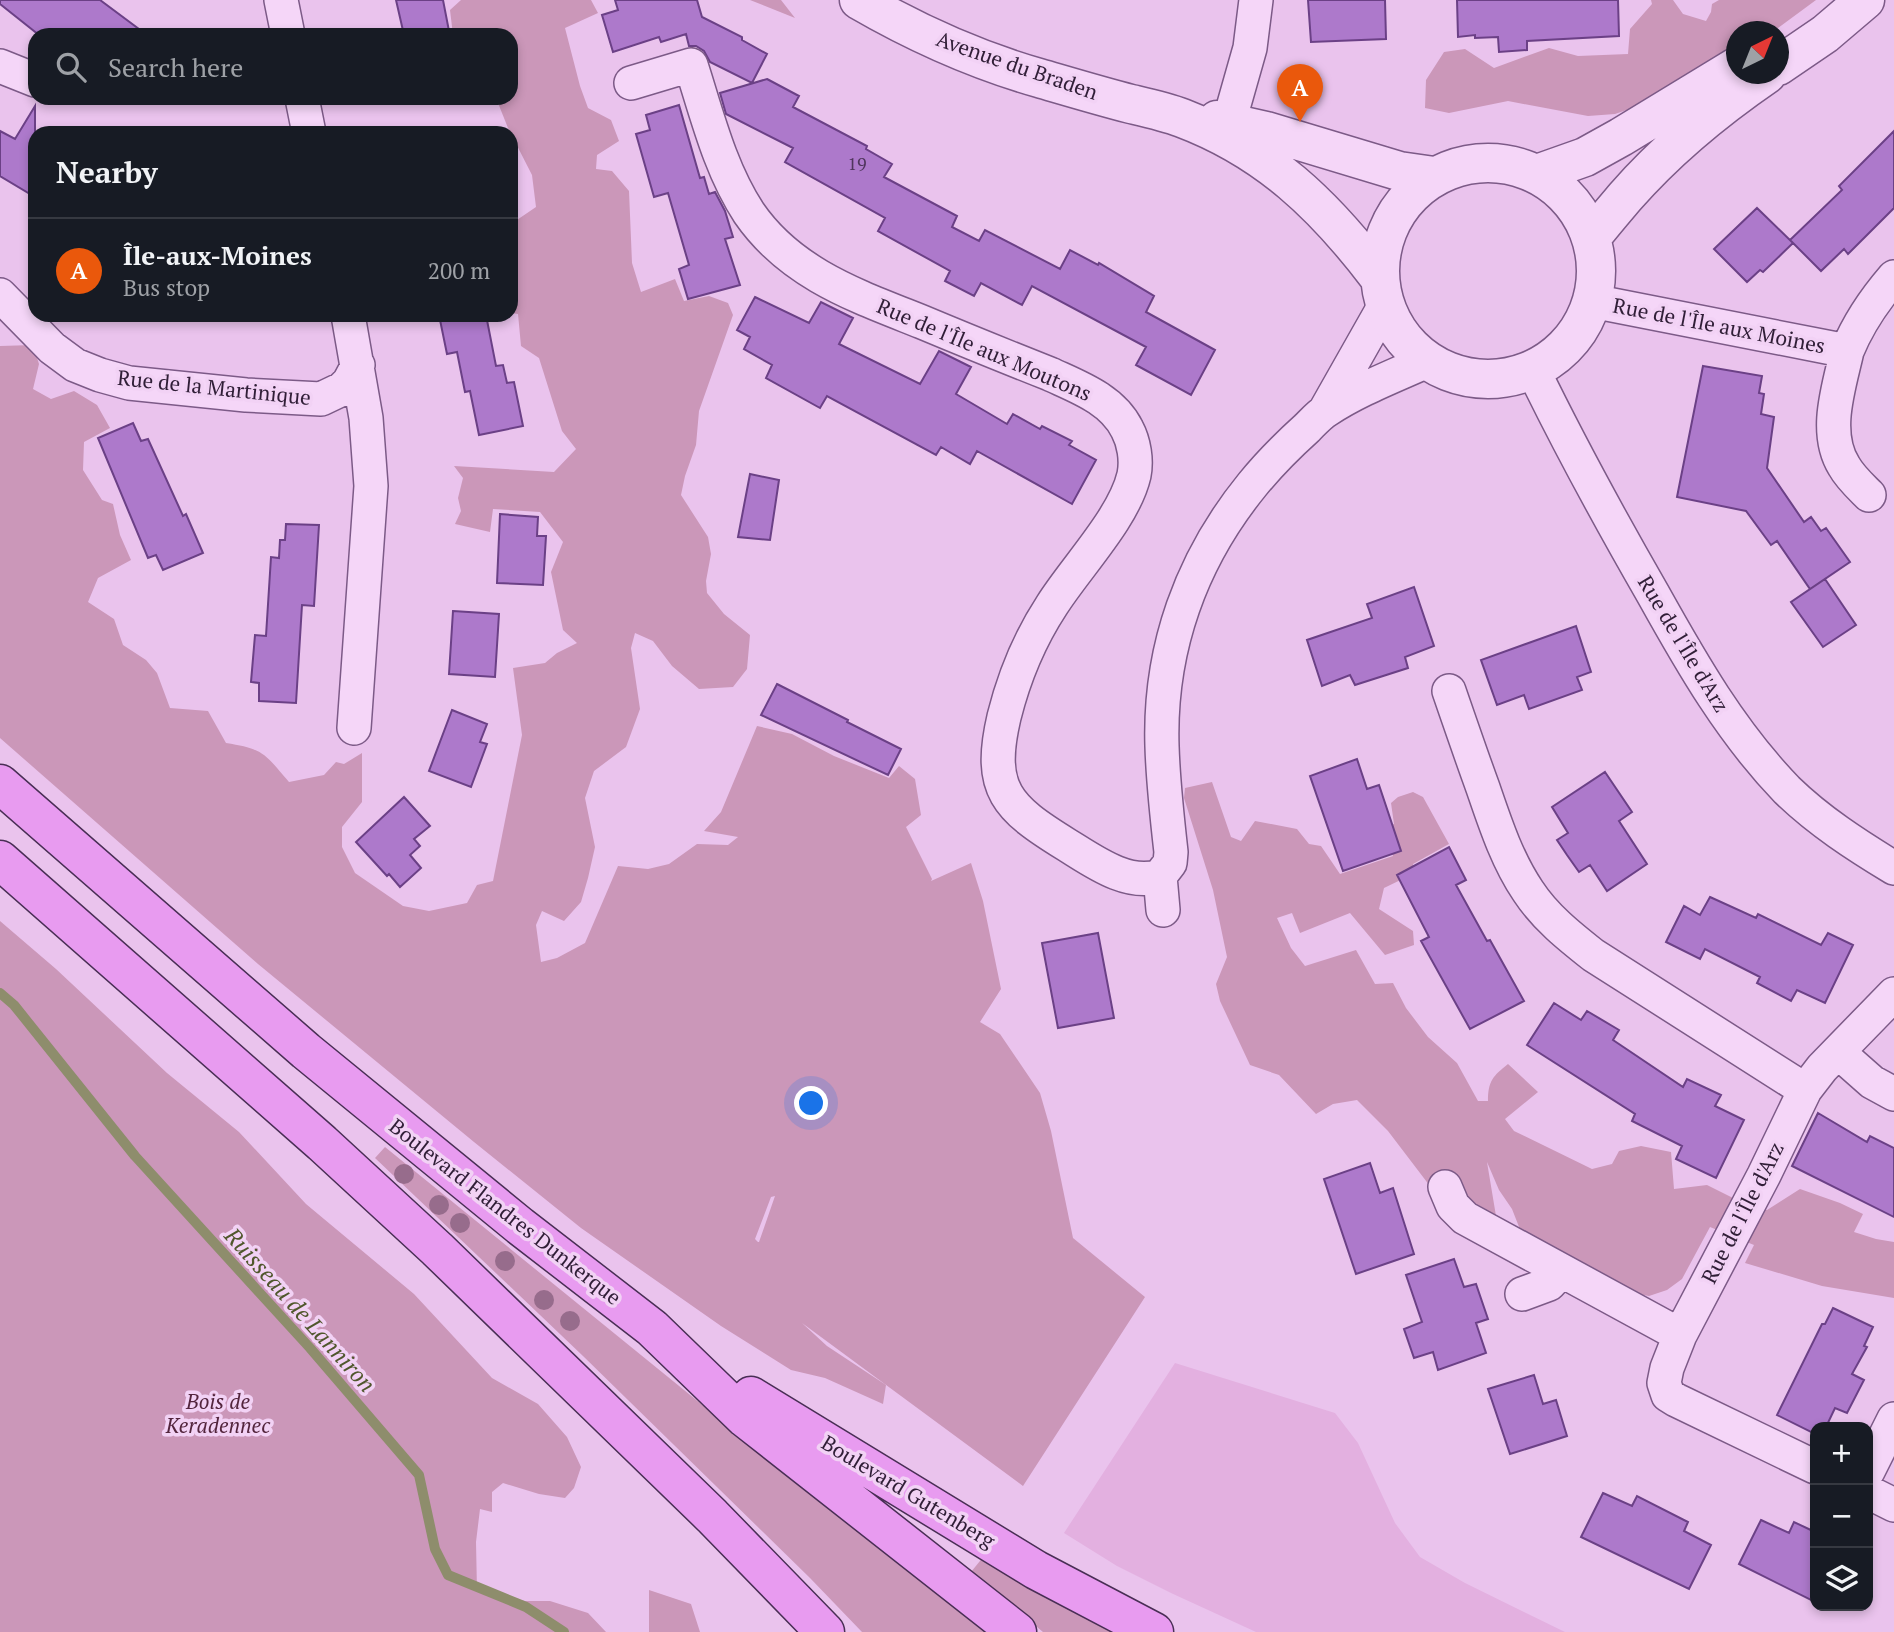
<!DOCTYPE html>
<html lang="en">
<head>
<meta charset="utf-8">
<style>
	:root { --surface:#171b24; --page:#20242c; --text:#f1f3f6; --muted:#9ea1a6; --line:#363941; --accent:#ea580c }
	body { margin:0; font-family:"PT Serif",serif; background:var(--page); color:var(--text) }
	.controls { position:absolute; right:21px; bottom:21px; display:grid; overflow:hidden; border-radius:14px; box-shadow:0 4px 10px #0003 }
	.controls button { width:63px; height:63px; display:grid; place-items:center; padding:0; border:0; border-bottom:2px solid var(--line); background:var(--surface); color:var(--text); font:35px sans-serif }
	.compass { position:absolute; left:1726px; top:21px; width:63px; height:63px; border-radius:50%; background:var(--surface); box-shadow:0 4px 10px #0003; rotate:43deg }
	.you { position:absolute; left:812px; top:1104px; width:24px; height:24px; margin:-18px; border:5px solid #fff; border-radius:50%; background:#1a73e8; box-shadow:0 0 0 10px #1a73e833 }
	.badge { display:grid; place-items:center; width:46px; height:46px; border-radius:50%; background:var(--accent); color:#fff; font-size:23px; font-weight:700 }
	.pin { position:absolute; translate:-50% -58px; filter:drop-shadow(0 2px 4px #0008) }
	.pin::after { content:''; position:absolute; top:37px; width:24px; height:21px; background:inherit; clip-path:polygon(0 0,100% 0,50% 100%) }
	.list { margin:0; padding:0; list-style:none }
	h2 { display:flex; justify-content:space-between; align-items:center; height:91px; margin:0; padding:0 28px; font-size:30px }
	h2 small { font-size:23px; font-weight:400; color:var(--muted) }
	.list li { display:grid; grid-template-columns:46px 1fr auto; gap:21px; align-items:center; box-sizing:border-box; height:105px; padding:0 28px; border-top:2px solid var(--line) }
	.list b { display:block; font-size:26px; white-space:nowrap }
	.list p { margin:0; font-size:23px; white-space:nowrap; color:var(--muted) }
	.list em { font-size:23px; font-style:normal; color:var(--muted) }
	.icon { flex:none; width:38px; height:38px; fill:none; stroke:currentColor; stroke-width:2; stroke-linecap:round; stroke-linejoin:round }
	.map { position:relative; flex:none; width:1894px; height:1632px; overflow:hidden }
	.search { position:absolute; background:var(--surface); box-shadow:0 4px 10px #0003; left:28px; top:28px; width:490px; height:77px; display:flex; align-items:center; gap:18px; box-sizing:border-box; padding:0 24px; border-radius:21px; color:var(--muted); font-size:26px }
	.panel { position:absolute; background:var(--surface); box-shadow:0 4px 10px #0003; left:28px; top:126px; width:490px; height:196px; border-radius:21px }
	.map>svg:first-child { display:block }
	.farmland { fill:#e3b0e0 }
	.green { fill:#cb97b9; fill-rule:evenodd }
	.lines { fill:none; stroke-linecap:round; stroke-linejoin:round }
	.stream { stroke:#8e8d6c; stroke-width:10 }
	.building { fill:#ad79cb; stroke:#6b4086; stroke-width:2 }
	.minor-casing { stroke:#7c5a87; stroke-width:36 }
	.tertiary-casing { stroke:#7c5a87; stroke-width:41 }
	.primary-casing { stroke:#492e55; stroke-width:41 }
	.minor { stroke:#f5d6f8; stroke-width:33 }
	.tertiary { stroke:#f5d6f8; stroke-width:38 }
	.primary { stroke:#e89bf0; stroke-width:38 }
	.tree { fill:#976c8c }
	.labels { text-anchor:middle; stroke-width:7; stroke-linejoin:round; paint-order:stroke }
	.number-label { font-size:18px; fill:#4f355c }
	.street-label { font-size:21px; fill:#301e37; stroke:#f2d2f5 }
	.park-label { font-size:21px; font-style:italic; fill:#53253d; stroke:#f2d2f5 }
	.water-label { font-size:23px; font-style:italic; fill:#50572d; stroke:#f2d2f5 }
</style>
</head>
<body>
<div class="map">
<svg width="1894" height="1632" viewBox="0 0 1894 1632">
	<rect width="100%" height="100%" fill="#eac3ed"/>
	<path class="farmland" d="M1175,1363L1335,1413L1358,1443L1395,1523L1420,1557L1465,1583L1565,1632H1256L1171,1593L1117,1566L1064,1533Z"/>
	<path class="green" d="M461,0H591L598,13L565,28L580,86L588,108L611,120L619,141L597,155L596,169L612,171L629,191L632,263L641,292L675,279L684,301L709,296L728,303L733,315L699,411L696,445L685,476L681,495L708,537L711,554L706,581L707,593L724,614L750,635L747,669L733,687L699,689L672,666L653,641L635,633L631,648L640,709L626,747L594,771L585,798L595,847L588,878L581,902L564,921L542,911L536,925L541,962L557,958L585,943L618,866L648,869L669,864L697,844L728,845L738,837L704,831L721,812L757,726L792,734L834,756L889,778L899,766L915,779L921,815L906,827L932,879L931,881L971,863L983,901L1001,989L980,1022L1000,1034L1040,1093L1051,1131L1073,1238L1145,1297L1023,1486L802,1323L827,1346L886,1385L883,1404L825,1378L791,1370L721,1326L581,1228L474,1142L258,964L0,738V346L33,345L39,364L33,389L51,399L74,391L97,405L110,428L84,442L83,470L102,500L113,504L120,535L131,560L98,578L88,602L114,619L123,645L146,660L157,673L170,708L208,711L226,743C264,749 265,754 289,782L324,775L336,762L344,764L362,753V802L342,827V847L355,873L403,906L429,911L467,903L477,885L493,881L522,735L513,668L545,663L557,653L577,643L563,630L551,572L563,542L540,512L493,509L490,532L455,524L461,511L458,498L463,478L454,466L554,472L576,449L562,431L539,358L521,346L518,314L511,313V224L536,207L532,175L508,128L496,98H511V35H453L450,10ZM775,1196L759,1242H758L755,1239L771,1197Z
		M750,0H781L795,18Z
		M1651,0H1673L1683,14L1706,21L1711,12L1712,4L1719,0H1816L1774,31L1736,32V57L1650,102L1615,114L1588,116L1508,101L1449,113L1425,108L1426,80L1444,52L1465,49L1494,68L1549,48L1578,56L1628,54L1630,29L1652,4Z
		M1212,782L1231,837L1241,841L1255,821L1297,829L1309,844L1321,846L1340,874L1393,856L1383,828L1394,824L1391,803L1398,797L1413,792L1423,797L1449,844L1413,864L1415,873L1384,888L1379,909L1413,931L1414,945L1385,955L1350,913L1300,933L1292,913L1277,918L1291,948L1305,966L1356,950L1375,984L1393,983L1406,1008L1428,1037L1457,1063L1478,1101H1488C1488,1081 1493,1076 1508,1064L1538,1092L1505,1119L1514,1131L1592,1169L1612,1164L1619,1151L1641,1146L1671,1152L1674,1189L1707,1185L1739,1201L1767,1210L1800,1189L1840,1203L1863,1214L1854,1232L1876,1239L1894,1242V1298L1822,1286L1745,1263L1754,1245L1710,1227L1682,1279L1667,1290L1649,1296L1618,1290L1523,1237L1512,1209L1499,1190L1487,1162L1497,1222L1436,1194L1388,1131L1357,1100L1333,1104L1316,1114L1279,1075L1250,1065L1220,1001L1216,984L1227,957L1213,890L1184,798L1185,788Z
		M0,921L56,969L167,1073L239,1132L306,1204L414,1294L492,1378L538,1404L567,1437L581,1467L574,1488L565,1498L539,1494L503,1483L492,1492V1512L480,1509L476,1542L477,1591L525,1601H550L588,1613L606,1632H0Z
		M385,1147L732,1429L991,1632H862L810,1578L583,1356L375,1158Z
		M984,1556L1124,1632H1043L971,1572Z
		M649,1590L691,1604L700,1632H649Z"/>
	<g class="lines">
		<path class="stream" d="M0,993L14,1005L135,1156L310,1348L419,1475L435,1549L448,1575L526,1607L564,1632"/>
	</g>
	<path class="building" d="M0,0H100L147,35H39L0,4Z
		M396,0H443L449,31L431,35H404Z
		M615,0H697L702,17L742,37V40L767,54L752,83L710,62L704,51L696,46H689L686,34L661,42L659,37L613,52L602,15L618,10Z
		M1308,0H1385L1386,39L1311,42Z
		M1457,0H1618L1619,36L1527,41V50L1499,52L1498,37L1475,38V35L1458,37Z
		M767,79L799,96L793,107L867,146L866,149L892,164L884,177L957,216L952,227L979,241L985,230L1060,269L1070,250L1098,265L1099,263L1154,296L1146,312L1215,350L1191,395L1136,365L1146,347L1032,286L1022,305L981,283L974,296L945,281L950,271L878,231L885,218L785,162L793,148L726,114L720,93Z
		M679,105L700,178L704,177L709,194L715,192L725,211L733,237L725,239L740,285L688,299L679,269L689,265L668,193L654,197L636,134L650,130L646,115Z
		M35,106V197L0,176V131L15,139Z
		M1894,131V208L1848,254L1844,249L1821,271L1790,240L1842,190L1839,186Z
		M1757,208L1793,243L1763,272L1760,270L1747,282L1714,249Z
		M755,297L809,323L821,302L853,318L839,344L920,384L939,351L971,367L956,394L1007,424L1013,414L1040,429L1042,426L1072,441L1069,445L1096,460L1072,504L977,451L970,464L941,447L936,455L827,396L820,408L766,378L772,365L744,349L750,337L737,330Z
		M439,315H486L496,366L503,365L507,383L514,382L523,426L479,435L470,391L465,392L457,352L447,354Z
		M1703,366L1762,376L1759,393L1764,394L1761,414L1774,417L1767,468L1804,522L1811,517L1821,531L1826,528L1850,562L1810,589L1777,541L1771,545L1746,511L1677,497Z
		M133,423L141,441L148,439L183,516L186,514L203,553L163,570L156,555L148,558L98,438Z
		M750,474L779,480L770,540L738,537Z
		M500,514L538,517L537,536H546L543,585L497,583Z
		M286,524L319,525L314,606L302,605L296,703L259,701V683L251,682L255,635L266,636L271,557L279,558L280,540H285Z
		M1825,579L1856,625L1823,647L1791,602Z
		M1414,587L1434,646L1405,657L1408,668L1355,685L1350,675L1322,686L1307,640L1372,618L1367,604Z
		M453,611L499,614L495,677L449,674Z
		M1576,626L1591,672L1577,677L1582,690L1529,709L1524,695L1497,705L1481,660Z
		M777,684L848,720L847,722L901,749L888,775L761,715Z
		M452,710L487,724L480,742L487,744L471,787L429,771Z
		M1357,759L1367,789L1379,785L1401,851L1343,871L1310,776Z
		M1605,772L1632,812L1619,821L1647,864L1607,891L1590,865L1579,872L1567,855L1557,840L1568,833L1552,807Z
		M404,797L430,826L414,839L420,846L410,855L421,868L400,887L389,874L387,876L356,842Z
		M1449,847L1466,880L1456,885L1487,941L1490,940L1524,1001L1470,1029L1421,941L1429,937L1397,875Z
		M1710,897L1756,918L1758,914L1821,945L1828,933L1853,945L1825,1003L1797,990L1791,1001L1757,983L1760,977L1705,949L1700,959L1666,942L1684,906L1700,915Z
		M1098,933L1114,1018L1058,1028L1042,943Z
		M1554,1003L1581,1020L1587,1011L1619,1030L1613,1040L1683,1087L1687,1079L1721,1095L1715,1106L1744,1120L1716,1178L1676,1159L1682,1146L1632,1121L1635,1114L1527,1045Z
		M1818,1113L1867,1142L1870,1136L1894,1148V1217L1792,1166Z
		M1370,1163L1380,1193L1393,1188L1414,1254L1356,1274L1324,1179Z
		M1454,1259L1464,1287L1476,1284L1488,1319L1476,1323L1486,1353L1438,1370L1433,1352L1414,1358L1404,1329L1422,1322L1406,1275Z
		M1833,1308L1873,1327L1864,1346L1867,1347L1852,1374L1864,1380L1847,1413L1835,1408L1826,1427H1815V1434L1777,1415L1822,1324H1825Z
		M1534,1375L1543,1404L1556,1400L1567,1436L1510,1454L1488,1389Z
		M1603,1493L1632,1506L1637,1496L1688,1522L1684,1531L1711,1545L1689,1589L1581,1537Z
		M1761,1520L1789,1533L1794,1522L1815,1532V1602L1739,1564Z"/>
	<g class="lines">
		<defs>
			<path id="minor" d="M281,0L288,35
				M0,66L35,80
				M631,83L691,65C707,115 720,169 749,213C791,274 857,296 922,322C965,340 1007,357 1050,374C1078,387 1112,399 1127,429C1134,442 1137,460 1134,475C1124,518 1076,567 1052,605C1029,640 1014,677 1004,717C987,790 1007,808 1067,845C1093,861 1128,887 1160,876
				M302,98L309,133
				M1229,122L1250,48L1256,0
				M0,295L52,348L75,365L100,375L129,383L246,395L321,399L342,389L349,382L358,365
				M1592,301L1847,351C1858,324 1875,299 1894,277
				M348,315L366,418L371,486L354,728
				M1847,351C1839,387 1823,432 1844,466C1850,477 1860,486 1869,495
				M1533,370C1570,446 1611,521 1653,594C1692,664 1731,732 1787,790C1819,821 1856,845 1894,868
				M1325,411L1385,305
				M1449,691C1460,723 1471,755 1483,788C1495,823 1507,860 1528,891C1545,917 1569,936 1593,955L1805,1090
				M1163,910L1160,876L1170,863L1171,852C1167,817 1163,781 1162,746C1159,649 1191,560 1252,485C1269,464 1287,446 1307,428C1313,422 1319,415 1327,410C1357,390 1394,376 1427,361
				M1838,1052L1872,1082L1894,1094
				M1445,1187L1453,1206L1465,1218L1680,1335
				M1522,1294L1549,1284L1561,1271
				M1815,1467L1676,1400L1668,1395L1664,1383L1667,1368L1680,1335L1764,1175L1805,1090L1822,1068L1894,994
				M1868,1471L1894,1419
				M1868,1492L1894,1505"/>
			<path id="tertiary" d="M859,0C916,33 976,60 1039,78C1070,87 1100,96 1131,104C1148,108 1166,112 1182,118C1267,150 1324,205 1378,276
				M1778,66L1825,34L1865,0
				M1217,120L1266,131L1399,171L1434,176
				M1380 271a108 108 0 1 1 216 0a108 108 0 1 1-216 0Z
				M1537,174L1585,157L1621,137L1736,67
				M1591,238C1602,224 1614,210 1625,197C1667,149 1716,109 1767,74"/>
			<path id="primary" d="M0,784L306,1051L520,1226L652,1328L745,1418L1017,1632
				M0,860L322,1143L437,1249L712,1516L825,1632
				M751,1396L1036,1570L1154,1632"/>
		</defs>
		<use href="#minor" class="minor-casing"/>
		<use href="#tertiary" class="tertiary-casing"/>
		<use href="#primary" class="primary-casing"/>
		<use href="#minor" class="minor"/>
		<use href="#tertiary" class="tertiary"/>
		<use href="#primary" class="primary"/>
	</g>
	<g class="tree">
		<circle cx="404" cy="1174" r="10"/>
		<circle cx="439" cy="1205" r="10"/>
		<circle cx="460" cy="1223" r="10"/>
		<circle cx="505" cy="1261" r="10"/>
		<circle cx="544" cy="1300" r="10"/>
		<circle cx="570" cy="1321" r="10"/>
	</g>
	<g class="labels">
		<g class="number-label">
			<text x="857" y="170">19</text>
		</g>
		<g class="street-label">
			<text transform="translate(1017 66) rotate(19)" y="7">Avenue du Braden</text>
			<text transform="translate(1719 326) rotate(11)" y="7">Rue de l'Île aux Moines</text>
			<text transform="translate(984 350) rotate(23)" y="7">Rue de l'Île aux Moutons</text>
			<text transform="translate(214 388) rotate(6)" y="7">Rue de la Martinique</text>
			<text transform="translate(1683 644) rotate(59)" y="7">Rue de l'Île d'Arz</text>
			<text transform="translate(505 1212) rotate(38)" y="7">Boulevard Flandres Dunkerque</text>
			<text transform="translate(1743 1213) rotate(-63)" y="7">Rue de l'Île d'Arz</text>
			<text transform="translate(908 1492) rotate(31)" y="7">Boulevard Gutenberg</text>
		</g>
		<g class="park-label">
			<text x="218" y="1409">Bois de<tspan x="218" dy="24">Keradennec</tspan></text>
		</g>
		<g class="water-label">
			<text transform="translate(300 1310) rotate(48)" y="8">Ruisseau de Lanniron</text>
		</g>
	</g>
</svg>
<div class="controls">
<button>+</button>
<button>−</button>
<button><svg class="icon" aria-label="layers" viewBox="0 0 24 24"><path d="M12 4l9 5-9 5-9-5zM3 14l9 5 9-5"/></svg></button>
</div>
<svg class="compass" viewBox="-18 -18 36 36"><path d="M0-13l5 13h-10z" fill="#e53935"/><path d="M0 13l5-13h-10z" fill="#9ea1a6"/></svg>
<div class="you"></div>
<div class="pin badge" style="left:1300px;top:122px">A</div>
<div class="search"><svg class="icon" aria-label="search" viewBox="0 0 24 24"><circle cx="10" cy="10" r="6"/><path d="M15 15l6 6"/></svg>Search here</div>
<section class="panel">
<h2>Nearby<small></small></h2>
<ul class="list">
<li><span class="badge">A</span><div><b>Île-aux-Moines</b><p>Bus stop</p></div><em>200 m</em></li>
</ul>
</section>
</div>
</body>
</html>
